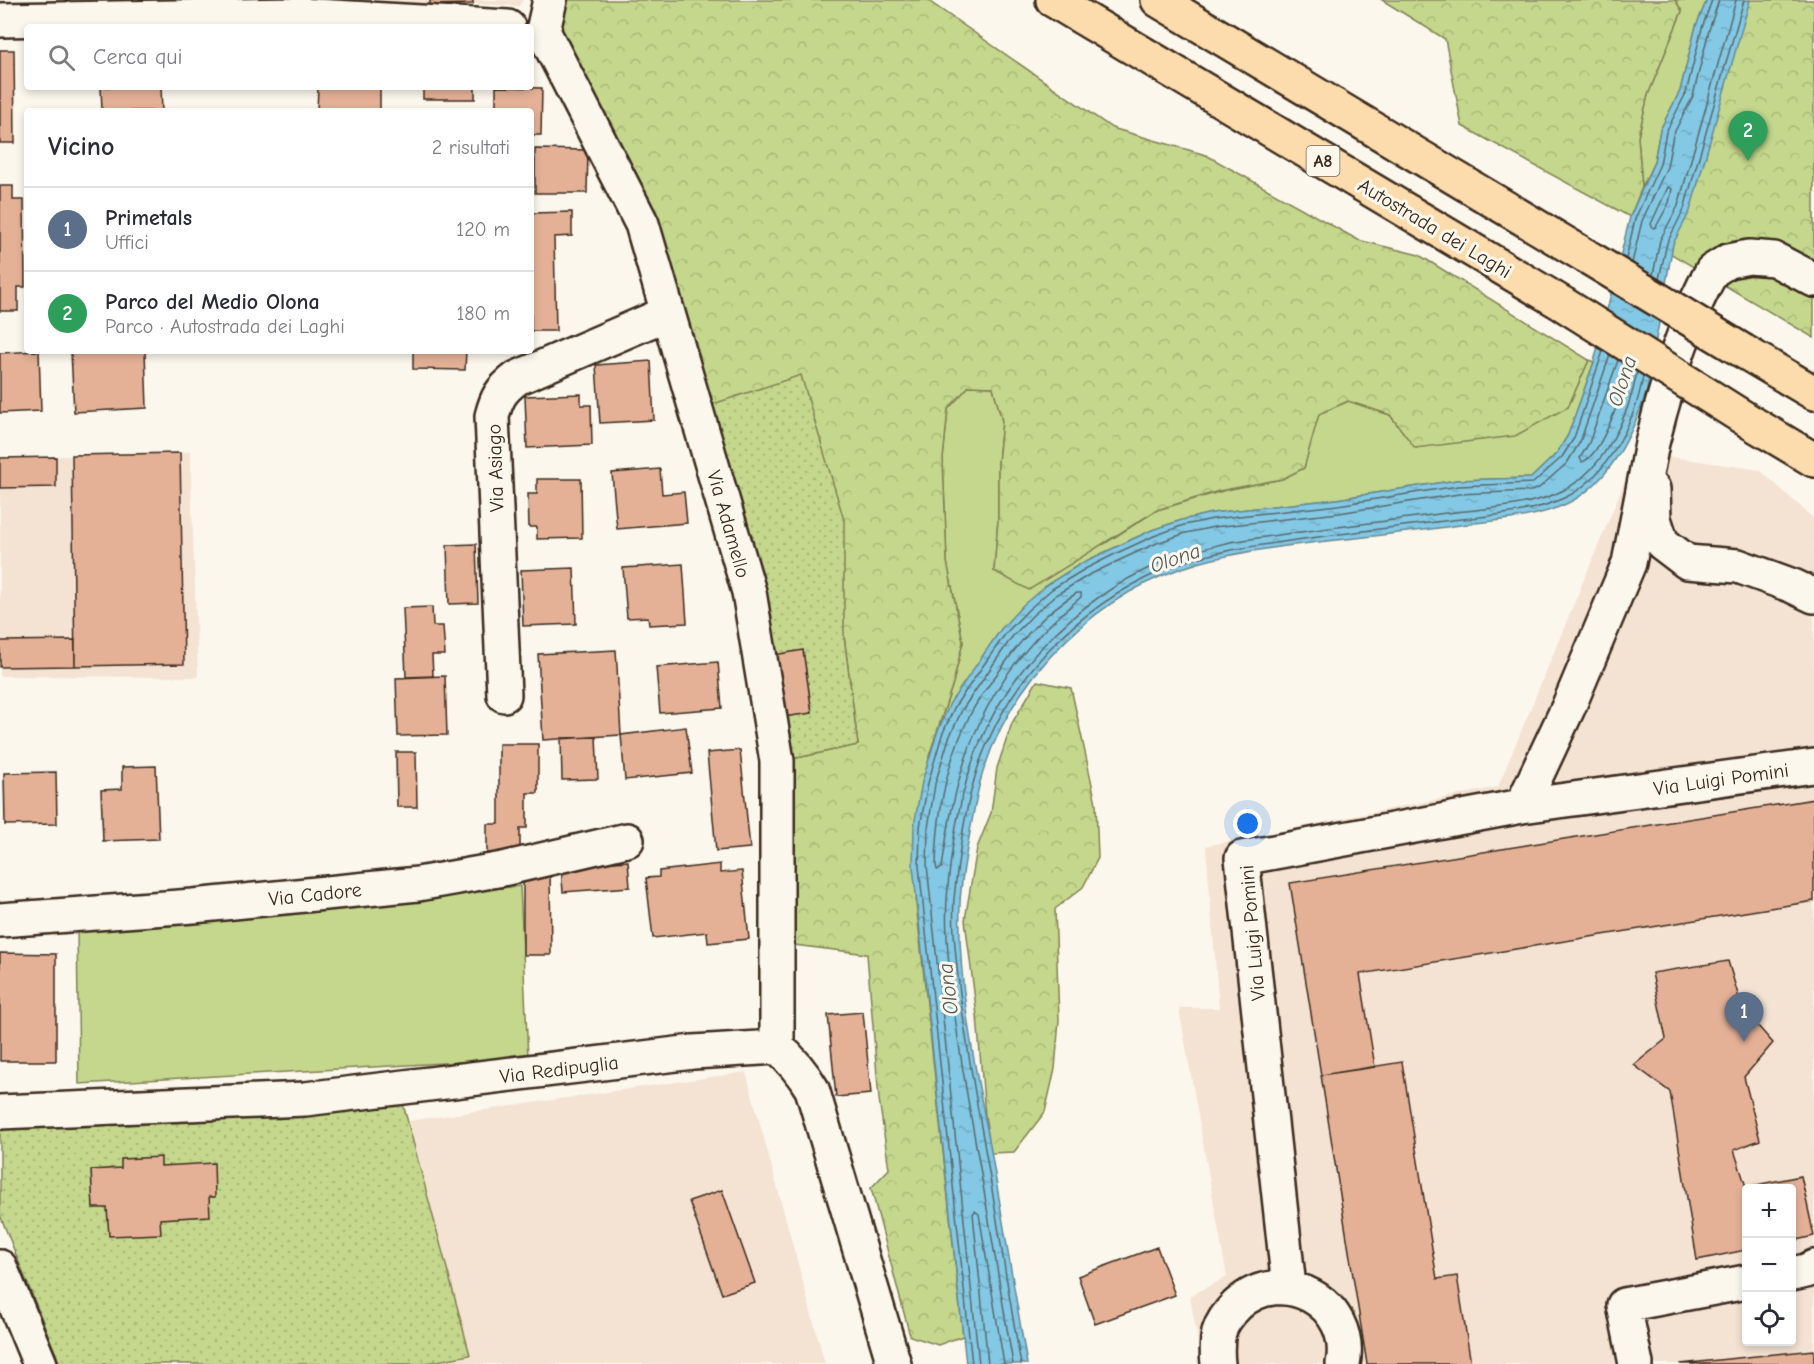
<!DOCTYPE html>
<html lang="it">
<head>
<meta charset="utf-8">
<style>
	:root { --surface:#fff; --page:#f7f7f7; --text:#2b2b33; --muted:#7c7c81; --line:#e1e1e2; --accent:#d1495b }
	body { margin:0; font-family:"Comic Neue",sans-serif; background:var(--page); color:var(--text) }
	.controls { position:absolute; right:18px; bottom:18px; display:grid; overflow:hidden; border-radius:6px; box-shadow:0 3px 9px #0003 }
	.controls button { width:54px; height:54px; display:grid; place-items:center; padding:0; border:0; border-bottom:2px solid var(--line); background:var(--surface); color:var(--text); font:30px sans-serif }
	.you { position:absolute; left:1248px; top:824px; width:21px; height:21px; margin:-15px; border:4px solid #fff; border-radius:50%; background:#1a73e8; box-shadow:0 0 0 9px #1a73e833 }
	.badge { display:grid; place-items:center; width:39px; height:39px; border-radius:50%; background:var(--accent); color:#fff; font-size:20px; font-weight:700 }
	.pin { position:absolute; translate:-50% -50px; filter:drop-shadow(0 2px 3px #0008) }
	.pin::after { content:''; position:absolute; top:32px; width:21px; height:18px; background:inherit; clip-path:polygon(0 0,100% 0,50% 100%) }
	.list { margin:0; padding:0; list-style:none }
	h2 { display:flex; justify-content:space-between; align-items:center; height:78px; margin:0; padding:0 24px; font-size:26px }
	h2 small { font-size:20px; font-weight:400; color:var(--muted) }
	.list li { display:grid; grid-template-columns:39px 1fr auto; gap:18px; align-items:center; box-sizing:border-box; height:84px; padding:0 24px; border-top:2px solid var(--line) }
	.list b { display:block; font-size:22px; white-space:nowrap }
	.list p { margin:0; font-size:20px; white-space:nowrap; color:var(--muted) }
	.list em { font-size:20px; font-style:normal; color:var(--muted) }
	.icon { flex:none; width:33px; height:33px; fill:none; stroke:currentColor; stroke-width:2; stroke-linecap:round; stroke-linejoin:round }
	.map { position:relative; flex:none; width:1814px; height:1364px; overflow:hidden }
	.search { position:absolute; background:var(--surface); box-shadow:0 3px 9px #0003; left:24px; top:24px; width:510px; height:66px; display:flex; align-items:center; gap:15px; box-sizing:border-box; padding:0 21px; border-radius:6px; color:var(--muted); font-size:22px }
	.panel { position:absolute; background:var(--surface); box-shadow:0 3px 9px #0003; left:24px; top:108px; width:510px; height:246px; border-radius:6px }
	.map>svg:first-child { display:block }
	.built { fill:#f4e2d2; fill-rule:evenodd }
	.grass { fill:#c4d78c; stroke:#808055; stroke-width:1.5 }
	.forest { fill:url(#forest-crowns); stroke:#808055; stroke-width:1.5 }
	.garden { fill:url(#garden-dots); stroke:#808055; stroke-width:1.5 }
	.water { fill:url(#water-ripples); stroke:#668995; stroke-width:1.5 }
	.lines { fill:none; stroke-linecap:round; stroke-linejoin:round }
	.shore { stroke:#58696d; stroke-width:1.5 }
	.building { fill:#e4b197; stroke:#3b2a1e; stroke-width:1.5 }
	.minor-casing { stroke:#3b2a1e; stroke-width:38 }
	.highway-casing { stroke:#3b2a1e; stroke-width:38 }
	.minor { stroke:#fbf7ec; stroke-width:33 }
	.highway { stroke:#fcdcac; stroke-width:33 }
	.highway-bridge-casing { stroke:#3b2a1e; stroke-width:38; stroke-linecap:butt }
	.highway-bridge { stroke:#fcdcac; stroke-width:33 }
	.labels { text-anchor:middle; stroke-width:6; stroke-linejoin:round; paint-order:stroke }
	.shield { fill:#fbf7ec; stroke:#75685c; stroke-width:1.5 }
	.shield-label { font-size:18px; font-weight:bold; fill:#3b2a1e }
	.street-label { font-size:20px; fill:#3b2a1e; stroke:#fbf7ec }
	.water-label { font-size:21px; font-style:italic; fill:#515959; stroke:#fbf7ec }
</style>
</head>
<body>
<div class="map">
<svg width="1814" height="1364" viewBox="0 0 1814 1364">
	<defs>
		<pattern id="forest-crowns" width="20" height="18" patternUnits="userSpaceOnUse" patternTransform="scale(1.5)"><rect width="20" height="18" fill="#c4d78c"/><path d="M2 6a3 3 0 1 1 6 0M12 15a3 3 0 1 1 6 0" fill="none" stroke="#a9b978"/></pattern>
		<pattern id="garden-dots" width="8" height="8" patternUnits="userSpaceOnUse" patternTransform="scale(1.5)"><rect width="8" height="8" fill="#c4d78c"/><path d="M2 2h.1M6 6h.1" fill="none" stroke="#a9b978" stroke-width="1.8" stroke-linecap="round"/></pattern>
		<pattern id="water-ripples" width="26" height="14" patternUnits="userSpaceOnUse" patternTransform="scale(1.5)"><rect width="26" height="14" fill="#83c8e4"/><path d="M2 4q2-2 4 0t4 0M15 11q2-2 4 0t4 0" fill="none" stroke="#72acc3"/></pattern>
	</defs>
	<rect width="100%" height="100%" fill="#fbf7ec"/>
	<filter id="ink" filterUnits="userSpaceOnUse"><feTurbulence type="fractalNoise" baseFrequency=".0167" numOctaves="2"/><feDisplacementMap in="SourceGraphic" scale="12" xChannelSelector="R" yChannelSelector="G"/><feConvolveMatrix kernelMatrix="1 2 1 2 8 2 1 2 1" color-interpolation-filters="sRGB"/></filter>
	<g filter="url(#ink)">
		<path class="built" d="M372,0H523L519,6L473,4H380L372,2Z
			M190,451L198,677L0,676V458L180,453Z
			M1637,452L1760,470L1814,519V1364H1202L1190,1296L1227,1277L1179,1008H1219L1206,846L1498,787ZM1746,1188H1792V1342H1746Z
			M746,1072L825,1364H421L470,1355L409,1121Z"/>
		<path class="grass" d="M1675,0H1707L1696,26L1680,91L1660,130L1654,162L1642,187L1638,137L1648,95L1682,11Z
			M1589,360L1594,362L1568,435L1557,453L1531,478L1457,480L1337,499L1212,513L1182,520L1152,530L1082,563L1048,584L937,733L953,683L963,642L947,562L943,459L948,409L969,386L993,387L1002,421L998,463V520L994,571L1104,544L1157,510L1226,490L1282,479L1304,468L1318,414L1349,401L1390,415L1416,448L1568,407Z
			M520,886L528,1058L79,1084L77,926L370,903Z"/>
		<path class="forest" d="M558,0H927L1112,128L1206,155L1358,240L1419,255L1589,360L1568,407L1515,436L1415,448L1390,415L1348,401L1319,414L1304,468L1282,479L1219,491L1157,510L1029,590L994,571L998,520V463L1002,421L993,387L969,386L948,409L943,459L947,562L963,642L953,683L929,756L916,903L963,1336L938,1345L910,1336L871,1188L889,1169L879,1099L867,954L786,944L787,760L858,745L844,636L710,405L553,28Z
			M1382,0H1675L1682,11L1648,95L1638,137L1642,187L1630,217L1462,126L1445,39Z
			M1733,0H1814V338L1668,252Z
			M1037,681L1071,688L1096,803L1098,858L1083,887L1055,909L1059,1020L1055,1069L1045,1112L1014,1152L991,1153L985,1115L977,1016L965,920L977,848L991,813L997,768L1012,723Z"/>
		<path class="garden" d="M801,375L844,520V636L858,745L787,760L783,717L812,712L803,650L774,655L710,405Z
			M403,1104L470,1355L421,1364H60L0,1215V1128Z"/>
		<path class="water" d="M1707,0H1750L1690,211L1673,244L1647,390C1633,434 1610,484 1566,504C1538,517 1505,520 1475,523C1447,527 1418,531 1390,534C1326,542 1260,546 1198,563C1100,591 1016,672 984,769C977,789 974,811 970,832C966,855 961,880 960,903C957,984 975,1066 990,1145C1003,1218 1014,1291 1027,1364H966L913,866L914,826L922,782L937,733L950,703L1001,629L1023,605L1048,584L1082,563L1116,547L1152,530L1182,520L1212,513L1337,499L1457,480L1531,478L1557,453L1568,435L1594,362L1630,217L1654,162L1660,130L1680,91L1696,26Z"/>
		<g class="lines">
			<path class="shore" d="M1668,187L1672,189L1669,203L1656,227L1653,228L1651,224Z
				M1626,259L1635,219L1660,164L1666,132L1686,93L1702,28L1712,0
				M1632,263L1642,221L1667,167L1673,135L1693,96L1709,30L1719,0
				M1653,275L1660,240L1678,206L1736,0
				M1659,279L1667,243L1684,209L1744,0
				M1618,360L1589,443L1580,458L1582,462C1602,456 1625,387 1628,366
				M1077,593H1081V597C1065,611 1048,625 1034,641C974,706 953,783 942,868L937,870L936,865C937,813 946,762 970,715C979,697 991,682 1003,666C1024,636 1046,611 1077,593Z
				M972,1364L919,866L920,827L928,783L942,735L955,706L1006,633L1028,610L1052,589L1085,569L1119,552L1154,536L1184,525L1213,519L1338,505L1458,486L1533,483L1562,457L1574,438L1603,351
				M979,1364L927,865L928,828L935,784L949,738L962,710L1012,637L1033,615L1056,595L1089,575L1122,559L1157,543L1186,533L1214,527L1339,513L1459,494L1531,491L1539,488L1567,463L1580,442L1610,355
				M988,1364L973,1214L975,1211L979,1214L1004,1364
				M1013,1364C1000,1288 988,1211 974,1134C965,1085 957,1036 951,986C948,958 945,928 947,899C950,856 958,806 971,766C1002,674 1073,601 1160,563C1183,553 1207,548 1230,542C1302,531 1374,523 1446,513C1481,509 1530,507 1562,491C1604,470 1629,416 1637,372
				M1021,1364C1007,1287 996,1209 982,1132C973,1083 965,1035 959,985C956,957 952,928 954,899C958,859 965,806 978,767C1009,677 1076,608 1163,570C1185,560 1208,555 1231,550C1302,538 1373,530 1444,521C1483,516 1527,515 1564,498C1606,479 1636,420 1643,376"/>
		</g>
		<path class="building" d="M430,0H473V4L430,5Z
			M0,50H14L15,143H0Z
			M101,87H161L162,111H102Z
			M318,87H380V111H317Z
			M423,87H475V99H423Z
			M496,87L542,88L541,135H531V111H496Z
			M535,149L588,150L587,193H535Z
			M0,186H13V200H24L25,287H18V311H0Z
			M572,212V236L554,237L556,331H531V213Z
			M39,351L41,411L0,413V353Z
			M145,351L147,408L74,412L71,352Z
			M413,351H466L465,370L413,369Z
			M651,361L654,420L600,423L596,365Z
			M581,394V405H591L592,445L527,448L525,396Z
			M180,453L184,664L75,666L72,455Z
			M56,457V487L0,488V458Z
			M660,469L662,494L684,492L687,523L617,529L612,473Z
			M537,479H581L582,538L537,539V527H529L528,494H537Z
			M476,544L478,603L449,604L447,545Z
			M683,564L687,623L649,625L648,617L627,618L623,568Z
			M574,568L576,624L523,626L521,570Z
			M432,607L433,626H443L445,655H432L433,676L406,677L403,608Z
			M75,640V666L0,667V641Z
			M616,650L621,735L543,740L538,654Z
			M803,650L812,713L783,717L774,655Z
			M718,662L722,708L660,713L656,667Z
			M445,676L447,735L398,736L396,678Z
			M686,727L692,773L625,780L621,735Z
			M596,737L598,779L562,780L561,738Z
			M499,744H538V793H527V828H520V853H487V824H499Z
			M740,750L750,848L716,851L707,753Z
			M396,752H416L417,807H397Z
			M156,766L159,839L103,841L101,790L122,789V767Z
			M56,772L57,824L5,825L4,773Z
			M1814,799V901L1360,974L1375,1067L1321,1075L1290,883Z
			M628,861L630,887L563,892L561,866Z
			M720,864V873L742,871L749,939L708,943L707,932L653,938L646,878L659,877V871Z
			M523,871H550L551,955H523Z
			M0,953L56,954V1061H0Z
			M1728,961L1742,1008L1773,1043L1744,1077L1760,1140L1734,1150L1746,1187L1801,1176L1814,1236L1792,1241V1188H1746V1250L1697,1260L1670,1092L1634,1065L1666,1039L1652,973Z
			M863,1012L871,1094L836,1097L828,1015Z
			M1402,1062L1437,1279L1457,1276L1471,1364H1367L1321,1075Z
			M161,1157V1166L214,1163L215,1197H209L210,1216L160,1219L161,1234L109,1236L107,1208H93L91,1170L121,1168V1159Z
			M722,1190L755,1283L722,1294L689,1201Z
			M1157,1247L1175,1295L1095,1324L1078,1276Z
			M1814,1350V1364H1680Z"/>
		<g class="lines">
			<defs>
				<path id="minor" d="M0,20L298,15L508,27
					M543,31L642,224L749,592L777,761V1047
					M543,31L550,0
					M1653,489L1654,519L1662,543L1687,562L1738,566L1793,586L1814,596
					M504,695L492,416C497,397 501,390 517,378L668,313
					M1522,806L1568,708L1629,563L1652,443L1660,412L1677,354L1695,305L1704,286L1712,271L1728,261L1749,257L1774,259L1814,280
					M0,920L193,906L418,884L503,869L627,840
					M0,1112L305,1099L693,1052L777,1047C792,1060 802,1072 812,1089L894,1364
					M0,1267L40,1364
					M1792,1274L1806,1271L1814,1267
					M1289,1287L1242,858L1522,806L1814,766
					M1218,1364C1217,1354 1217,1341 1219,1332C1222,1322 1230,1312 1237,1305C1282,1263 1355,1303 1343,1364
					M1636,1364L1624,1305L1746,1282"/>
				<path id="highway" d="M1053,0L1563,304
					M1158,0L1586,256
					M1743,351L1814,393
					M1752,423L1814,460"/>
			</defs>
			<use href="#minor" class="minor-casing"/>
			<use href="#highway" class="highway-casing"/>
			<use href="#minor" class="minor"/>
			<use href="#highway" class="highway"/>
			<defs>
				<path id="highway-bridge" d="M1586,256L1743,351
					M1563,304L1752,423"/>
			</defs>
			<use href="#highway-bridge" class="highway-bridge-casing"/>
			<use href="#highway-bridge" class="highway-bridge"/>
		</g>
	</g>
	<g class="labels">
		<rect class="shield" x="1306.5" y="146" width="33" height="30" rx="4.5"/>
		<g class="shield-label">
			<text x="1323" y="167">A8</text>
		</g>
		<g class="street-label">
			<text transform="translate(1435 228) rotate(31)" y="7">Autostrada dei Laghi</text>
			<text transform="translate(495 468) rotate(-92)" y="7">Via Asiago</text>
			<text transform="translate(729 524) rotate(74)" y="7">Via Adamello</text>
			<text transform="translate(1721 779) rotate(-8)" y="7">Via Luigi Pomini</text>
			<text transform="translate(315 894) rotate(-6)" y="7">Via Cadore</text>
			<text transform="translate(1252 933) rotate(-95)" y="7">Via Luigi Pomini</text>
			<text transform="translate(559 1069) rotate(-7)" y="7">Via Redipuglia</text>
		</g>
		<g class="water-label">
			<text transform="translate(1622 381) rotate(-72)" y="7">Olona</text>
			<text transform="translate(1175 558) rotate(-19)" y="7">Olona</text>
			<text transform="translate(948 989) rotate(-97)" y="7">Olona</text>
		</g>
	</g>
</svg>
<div class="controls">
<button>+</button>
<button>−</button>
<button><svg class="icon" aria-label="locate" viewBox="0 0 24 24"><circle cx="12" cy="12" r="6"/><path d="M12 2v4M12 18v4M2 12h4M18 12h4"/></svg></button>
</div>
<div class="you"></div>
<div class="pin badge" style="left:1744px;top:1042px;background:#5c6f8a">1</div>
<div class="pin badge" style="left:1748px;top:161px;background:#2e9e5b">2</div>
<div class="search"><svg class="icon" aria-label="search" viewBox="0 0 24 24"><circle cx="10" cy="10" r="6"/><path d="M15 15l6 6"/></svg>Cerca qui</div>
<section class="panel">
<h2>Vicino<small>2 risultati</small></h2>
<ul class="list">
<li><span class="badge" style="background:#5c6f8a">1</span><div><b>Primetals</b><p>Uffici</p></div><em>120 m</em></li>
<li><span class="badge" style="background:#2e9e5b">2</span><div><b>Parco del Medio Olona</b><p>Parco · Autostrada dei Laghi</p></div><em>180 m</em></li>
</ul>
</section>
</div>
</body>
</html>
